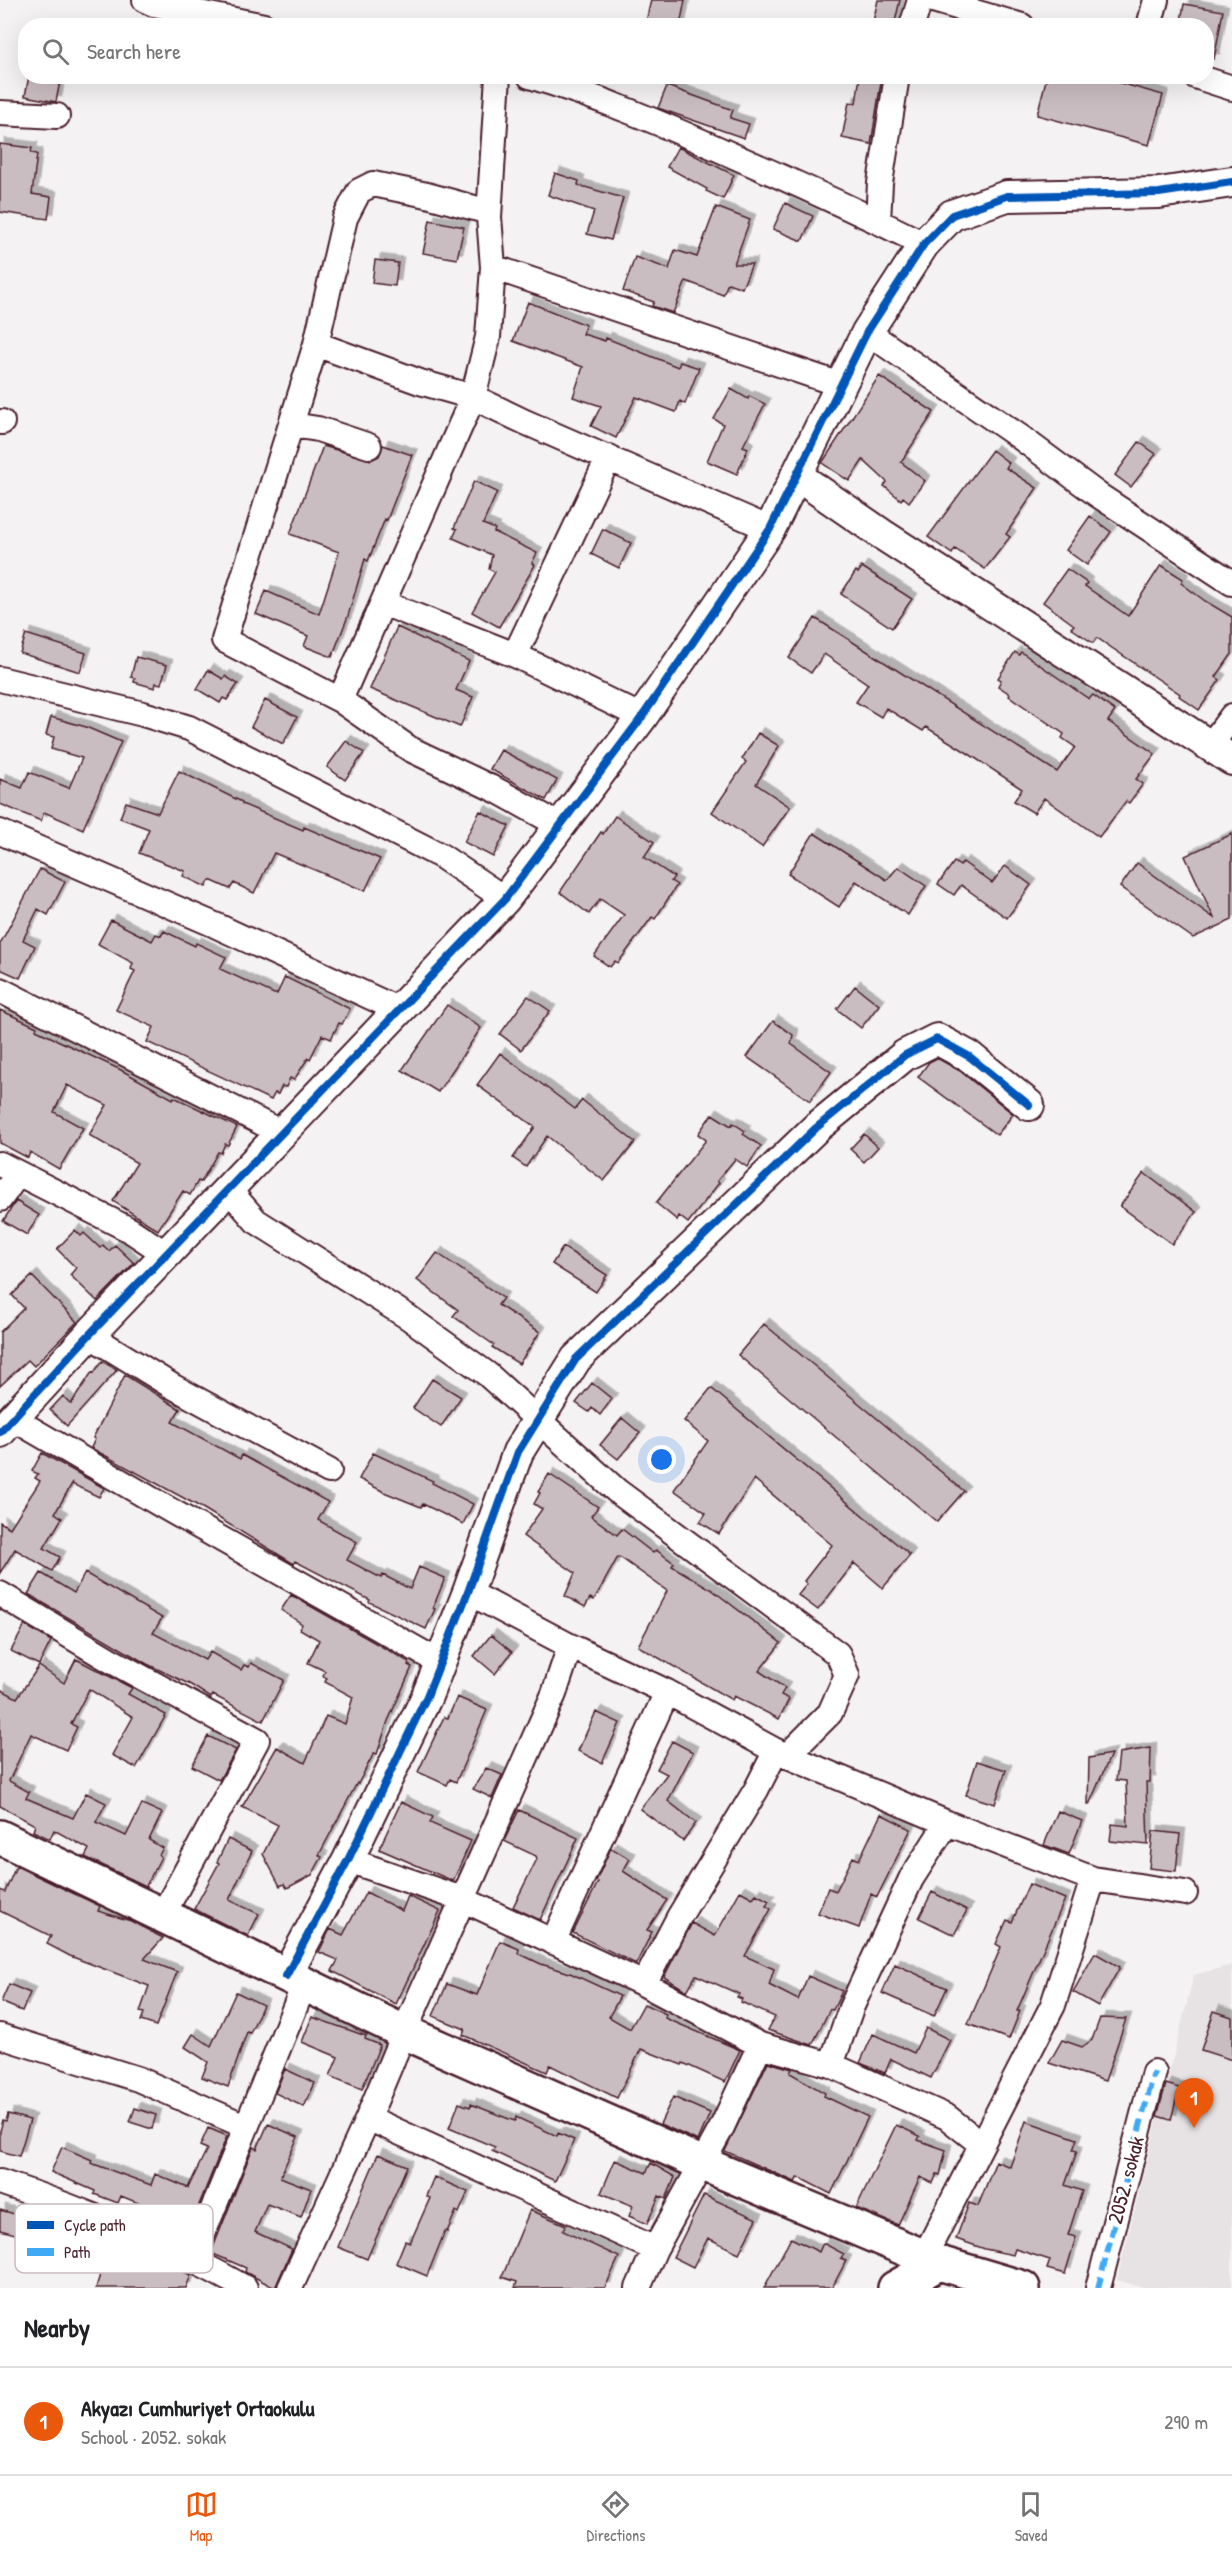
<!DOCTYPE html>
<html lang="en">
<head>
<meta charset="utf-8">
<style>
	:root { --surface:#fff; --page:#f2f2f2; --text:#202124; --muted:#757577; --line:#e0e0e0; --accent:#ea580c }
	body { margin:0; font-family:"Patrick Hand",sans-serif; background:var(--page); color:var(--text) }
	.you { position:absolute; left:662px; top:1460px; width:21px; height:21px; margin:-15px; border:4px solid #fff; border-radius:50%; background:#1a73e8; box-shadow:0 0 0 9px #1a73e833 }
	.badge { display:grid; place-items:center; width:39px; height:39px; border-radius:50%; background:var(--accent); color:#fff; font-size:20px; font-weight:700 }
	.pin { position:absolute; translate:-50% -50px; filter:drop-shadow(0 2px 3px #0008) }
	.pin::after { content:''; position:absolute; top:32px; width:21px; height:18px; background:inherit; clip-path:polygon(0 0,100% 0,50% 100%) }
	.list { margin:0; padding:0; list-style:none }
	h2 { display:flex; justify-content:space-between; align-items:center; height:78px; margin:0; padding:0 24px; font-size:26px }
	h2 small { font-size:20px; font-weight:400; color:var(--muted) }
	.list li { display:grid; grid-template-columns:39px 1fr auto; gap:18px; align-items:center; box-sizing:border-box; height:108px; padding:0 24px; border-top:2px solid var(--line) }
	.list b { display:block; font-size:22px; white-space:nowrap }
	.list p { margin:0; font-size:20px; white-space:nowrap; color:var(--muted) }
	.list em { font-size:20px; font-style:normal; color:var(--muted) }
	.icon { flex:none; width:33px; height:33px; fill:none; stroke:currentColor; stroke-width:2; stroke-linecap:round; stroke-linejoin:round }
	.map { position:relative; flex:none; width:1232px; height:2288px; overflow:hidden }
	.search { position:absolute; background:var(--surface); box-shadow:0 6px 24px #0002; left:18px; right:18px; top:18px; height:66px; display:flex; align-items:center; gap:15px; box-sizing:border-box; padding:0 21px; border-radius:24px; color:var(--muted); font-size:22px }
	.sheet { height:186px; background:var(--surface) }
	nav { display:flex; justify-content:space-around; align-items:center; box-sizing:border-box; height:84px; border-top:2px solid var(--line); background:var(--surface); font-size:16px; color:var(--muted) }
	nav a { display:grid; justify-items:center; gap:3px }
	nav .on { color:var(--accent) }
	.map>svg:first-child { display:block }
	.built { fill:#e7e2e3 }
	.building { fill:#cabdc1; stroke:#4a1f2b; stroke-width:1.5; filter:url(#shadow) }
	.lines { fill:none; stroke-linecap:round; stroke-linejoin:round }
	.minor-casing { stroke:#4a1f2b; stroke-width:28 }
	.tertiary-casing { stroke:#4a1f2b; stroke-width:34 }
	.secondary-casing { stroke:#4a1f2b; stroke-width:38 }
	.minor { stroke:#fff; stroke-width:24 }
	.tertiary { stroke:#fff; stroke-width:30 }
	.secondary { stroke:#fff; stroke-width:33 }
	.quiet { stroke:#3fa9f5; stroke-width:6; stroke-dasharray:12 6; stroke-linecap:butt }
	.cycleway-casing { stroke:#fff; stroke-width:11 }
	.cycleway { stroke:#0057b8; stroke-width:8 }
	.labels { text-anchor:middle; stroke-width:4.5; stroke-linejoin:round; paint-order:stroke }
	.street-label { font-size:21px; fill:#4a1f2b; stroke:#fff }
	.key { fill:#fff; stroke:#c9bcbf; stroke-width:1.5 }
	.key-label { font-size:16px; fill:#4a1f2b }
</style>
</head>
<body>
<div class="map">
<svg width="1232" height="2288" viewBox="0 0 1232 2288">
	<defs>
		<filter id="shadow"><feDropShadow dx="5.5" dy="-5.5" stdDeviation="0" flood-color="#0004"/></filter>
	</defs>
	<rect width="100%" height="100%" fill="#f4f2f2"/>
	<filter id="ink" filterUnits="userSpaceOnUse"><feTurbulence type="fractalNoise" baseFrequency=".0167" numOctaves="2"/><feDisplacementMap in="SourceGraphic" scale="12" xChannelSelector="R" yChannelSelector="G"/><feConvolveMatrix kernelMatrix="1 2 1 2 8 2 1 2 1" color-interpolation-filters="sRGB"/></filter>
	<g filter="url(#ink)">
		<path class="built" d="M1232,1965V2288H1144L1117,2280L1194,1975Z"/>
		<path class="building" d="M651,0H685L680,26H645Z
			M878,0H900L894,26H872Z
			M1184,4L1223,11L1214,59H1206V26H1180Z
			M29,76H61L56,102L25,96Z
			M860,76H882L871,144L842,138L849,102L856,103Z
			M1047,76H1095L1163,95L1149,145L1037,115Z
			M667,86L733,110L730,118L749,124L744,138L658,108Z
			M0,144L32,148L31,153L37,154L32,194L51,197L48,219L0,212Z
			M678,147L734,175L723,199L706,191L707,189L667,167Z
			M555,173L579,181L578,185L623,198L611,240L587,234L594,211L548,195Z
			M785,203L813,216L802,241L773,229Z
			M716,207L750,220L734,264H752L742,288L728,283L723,295L686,281L673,313L652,306L654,302L623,291L635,257L669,269L675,250L697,257Z
			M430,220L464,227L457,259L423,253Z
			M375,260L398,263L395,286L372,283Z
			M528,302L586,325L583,334L605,341L606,338L678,367L680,362L699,368L685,404L680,401L676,412L636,397L616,438L591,426L601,406L573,397L583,367L513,341Z
			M879,376L934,412L901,462L925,481L909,502L903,497L901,500L884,486L887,482L863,460L849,481L822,463Z
			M731,389L748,399L749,396L765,404L743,446L748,448L737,474L707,461L723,424L714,419Z
			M1139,442L1156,454L1131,487L1115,475Z
			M383,445L412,455L387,520L385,519L368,561L365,559L348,616L332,657L304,646L308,636L256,614L266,591L319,614L339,552L290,534L323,446L371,460L379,456Z
			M992,450L1009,463L1006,468L1037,488L1006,534L1010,537L985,569L955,549L952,554L928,537Z
			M474,481L497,492L483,524L495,529L494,532L537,553L532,563L535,565L499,627L472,612L495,572L489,569L492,555L453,538L457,529L454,528Z
			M1090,516L1111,532L1087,565L1066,550Z
			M603,529L631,543L619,568L591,554Z
			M1161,565L1183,579L1181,583L1205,601L1232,617V654L1216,677L1220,680L1199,710L1179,696L1180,694L1097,638L1093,643L1071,628L1074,625L1043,602L1067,569L1087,583L1085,586L1128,616Z
			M862,567L912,599L892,628L841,594L856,571L858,573Z
			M815,618L1057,772L1075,747L1062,738L1064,734L1009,696L1010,694L998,686L1001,680L998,678L1015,652L1019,655L1021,652L1089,699L1093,695L1115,711L1108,721L1155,754L1136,779L1143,784L1129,803L1126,801L1099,837L1044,798L1034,813L1014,801L1022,789L966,752L926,727L923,731L886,708L881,717L856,702L868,684L824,654L811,673L789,658Z
			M397,627L469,661L456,690L473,697L460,727L370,689Z
			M26,634L86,653L80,672L20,653Z
			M136,657L167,665L161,684L156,683L155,688L134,682L135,678L131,677Z
			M208,670L223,679L225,676L238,684L227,700L223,698L220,703L197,689Z
			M265,700L297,717L283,744L251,727Z
			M51,717L86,727L121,742L83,829L44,812L41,821L0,804V779L22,788L29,772L69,788L82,758L51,749L54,737L46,735Z
			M758,733L779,746L756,784L790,807L762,847L712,812L746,762L742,759Z
			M346,741L364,753L345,780L327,767Z
			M501,750L557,780L546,800L490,769Z
			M179,771L242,802V804L303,830L304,827L380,859L365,891L274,853L254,893L234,883L230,889L210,880L206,887L183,876L185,871L139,853L149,829L120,818L126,802L158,813Z
			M480,811L509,826L493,857L464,842Z
			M615,816L654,842L644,857L674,877L671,881L677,885L655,919L652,917L618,963L615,961L610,967L594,956L624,915L600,899L589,914L560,892L601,832L603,834Z
			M814,833L887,880L898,867L926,886L908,915L856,881L839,907L788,874Z
			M1232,834V920L1193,938L1120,887L1137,863L1214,918L1185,856Z
			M954,862L960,866L963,862L992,883L1005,866L1031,885L1007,918L961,885L954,895L938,884Z
			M40,869L65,882L48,915L38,909L23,940L35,946L20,978L0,969V944Z
			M111,920L152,941L156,934L161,936L164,931L195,946L196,943L226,957L220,969L274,994H277L285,977L350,1009L342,1024L339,1023L331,1039L322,1035L310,1059L308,1058L294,1080L290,1078L286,1087L282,1086L278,1094L275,1093L271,1100L147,1042L154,1027L116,1010L135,971L131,969L133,963L98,944Z
			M855,986L879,1005L861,1028L837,1009Z
			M528,996L550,1011L521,1050L500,1034Z
			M447,1005L481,1028L438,1092L402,1070Z
			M0,1010L37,1027L36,1030L121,1070L173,1099L174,1097L237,1127L228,1145L225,1144L221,1153L218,1152L201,1182L198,1181L190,1195L183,1191L158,1230L113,1201L137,1163L89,1135L107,1105L67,1085L54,1112L83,1128L59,1169L30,1152L28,1158L0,1143Z
			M773,1021L793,1035L791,1044L831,1072L810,1101L747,1057Z
			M500,1053L575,1109L582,1100L635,1142L604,1181L547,1136L526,1167L513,1158L535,1127L477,1085Z
			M937,1058L960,1071L1013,1114L997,1135L918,1077L929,1062Z
			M712,1114L731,1126L733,1123L745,1131L743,1134L761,1146L747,1167L735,1159L717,1181L719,1183L688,1223L679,1216L677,1220L656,1203L706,1140L698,1134Z
			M864,1134L878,1147L864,1162L850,1149Z
			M1144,1173L1196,1212L1172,1244L1120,1206Z
			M16,1201L39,1215L27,1235L3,1221Z
			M75,1230L81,1236L84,1233L100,1248L103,1245L109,1251L115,1245L134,1263L97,1301L70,1275L76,1268L57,1249Z
			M563,1247L607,1275L596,1292L552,1264Z
			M437,1253L503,1298L498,1305L540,1332L519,1364L492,1347L494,1345L453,1316L458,1310L417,1280Z
			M32,1276L77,1322L34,1366L28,1360L0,1386V1332L24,1308L12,1295Z
			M764,1324L964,1491L937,1522L738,1355Z
			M102,1361L117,1370L67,1426L50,1410L63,1396L71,1404L92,1372L94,1373Z
			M125,1375L180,1409L172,1422L240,1459L242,1455L328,1502L318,1520L357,1542L347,1560L381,1578L383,1575L410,1589L419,1567L445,1578L433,1608L435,1609L426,1629L369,1602L370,1600L295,1561L294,1564L204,1509L91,1448L95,1439L93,1438Z
			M432,1379L461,1397L441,1427L413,1408Z
			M592,1383L612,1399L600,1415L592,1408L589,1412L576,1403Z
			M711,1388L910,1555L883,1588L854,1563L818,1610L798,1595L807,1584L804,1581L832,1545L754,1479L719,1534L700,1522L706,1513L674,1490L708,1441L684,1421Z
			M622,1418L640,1433L618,1459L600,1445Z
			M42,1453L104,1488L99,1497L72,1484L73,1482L55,1513L62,1518L44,1548L60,1557L52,1571L15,1549L0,1573V1522L10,1528L40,1481L35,1478L38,1474L32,1471Z
			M373,1453L433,1481L432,1483L473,1504L463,1524L423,1504L421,1507L384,1492L359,1479Z
			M549,1474L598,1507L591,1516L617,1535L622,1529L653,1553L656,1550L674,1563L672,1566L711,1589L781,1643L759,1671L785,1688L781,1695L789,1699L779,1719L734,1696L732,1700L638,1646L667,1591L621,1558L618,1557L594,1600L590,1598L585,1607L565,1596L575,1573L523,1536L542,1509L534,1504L540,1493L538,1492Z
			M41,1573L74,1593L85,1573L162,1618L153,1633L205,1660L210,1652L241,1670L244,1665L249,1667L251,1663L284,1680L263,1721L213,1695L211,1698L191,1685L147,1664L28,1594Z
			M291,1595L409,1662L408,1665L412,1667L388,1721L377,1754L374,1753L358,1784L357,1783L319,1855L322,1857L312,1875L287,1888L284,1884L280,1886L263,1854L278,1825L242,1807L277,1747L305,1763L326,1716L345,1724L353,1697L325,1682L327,1678L323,1676L325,1671L308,1663L319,1640L300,1629L302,1624L281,1610Z
			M25,1625L51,1641L39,1665L11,1651Z
			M491,1635L512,1652L495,1674L474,1656Z
			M76,1659L132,1688L128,1694L166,1715L136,1768L112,1755L133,1717L89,1689L71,1724L77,1727L66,1750L31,1734L9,1781L29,1792L26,1798L73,1818L86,1793L106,1803L96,1822L126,1836L142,1804L162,1813L149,1840L163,1848L159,1855L161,1857L146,1886L85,1857L89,1849L54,1830L50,1839L33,1831L35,1825L0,1806V1689L17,1698L39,1666L64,1683Z
			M457,1697L487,1710L456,1782L450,1779L447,1785L418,1772L444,1717L448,1718Z
			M596,1712L620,1723L602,1763L578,1751Z
			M208,1736L236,1750L219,1780L192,1766Z
			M672,1741L693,1752L668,1801L696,1823L683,1841L640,1809L667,1774L657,1769Z
			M1151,1748L1150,1782H1146L1148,1845L1110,1841L1112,1824L1128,1826L1126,1781L1116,1780L1119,1753Z
			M1111,1754L1089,1805H1088L1089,1758Z
			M977,1761L1006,1770L995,1804L966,1795Z
			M486,1768L502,1775L492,1798L473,1789Z
			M401,1802L433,1817L430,1823L471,1841L453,1881L379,1849Z
			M519,1810L578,1838L540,1920L513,1907L537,1859L536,1856L504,1841Z
			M1058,1811L1082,1821L1069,1854L1044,1845Z
			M881,1814L911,1829L877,1897L871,1894L859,1928L818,1913L828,1888L836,1891L853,1857L859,1860Z
			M1153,1831L1180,1834L1176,1871L1149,1868Z
			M228,1839L252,1851L229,1900L259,1914L248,1936L194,1909L219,1863L217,1862Z
			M611,1848L630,1859L623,1871L667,1900L647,1930L652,1932L636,1964L573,1933L598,1882L596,1881Z
			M16,1866L100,1906L98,1911L131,1921L163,1938L144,1959L177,1972L156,2026L141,2021L144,2013L140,2012L149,1986L70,1956L47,1944L51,1936L0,1911V1890L5,1892Z
			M1029,1884L1065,1899L1017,2011H1020L1009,2039L968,2024L1001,1947L996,1944L1007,1920L1012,1922Z
			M740,1891L753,1898L756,1894L769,1901L766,1906L771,1909L745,1956L774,1969L769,1985L798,2000L808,1976L842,1991L833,2010L830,2009L812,2045L768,2030L775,2017L741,2002L742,1999L737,1997L739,1994L696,1975L687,1991L664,1977L692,1923L715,1936Z
			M366,1892L402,1911L408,1896L440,1911L396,2004L332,1971L338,1960L319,1952L330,1929L343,1935Z
			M932,1892L967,1910L954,1935L919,1918Z
			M500,1941L519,1949L518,1953L541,1964L570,1973L620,1996L609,2017L630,2029L644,2004L666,2014L665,2018L740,2050L725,2082L683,2063L682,2065L641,2049L617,2098L550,2065L547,2072L463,2035L465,2029L433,2016L447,1984L477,1995Z
			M1095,1953L1120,1967L1098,2006L1073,1992Z
			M895,1964L947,1988L934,2016L882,1993Z
			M9,1984L30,1993L22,2011L1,2002Z
			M236,1992L263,2005L250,2033L247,2032L228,2087L202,2077L208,2062L185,2047L193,2034L211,2046Z
			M1214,2011L1232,2017V2060L1201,2050Z
			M312,2017L366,2036L365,2039L380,2045L362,2089L330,2076L338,2057L302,2042Z
			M1100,2018L1126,2019L1105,2081L1049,2063L1062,2040L1082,2047L1092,2040Z
			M926,2028L950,2040L931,2078L891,2059L885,2073L860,2063L873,2034L914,2053Z
			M768,2062L792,2069L790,2073L825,2093L824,2096L868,2117L831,2194L798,2177L795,2182L725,2151Z
			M285,2069L315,2083L304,2107L275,2093Z
			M1166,2084L1179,2088L1171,2120L1157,2116Z
			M673,2097L710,2113L698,2141L660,2124Z
			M459,2103L470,2107L471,2104L509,2119L515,2121L516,2117L557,2136L558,2133L574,2140L555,2181L492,2151L495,2147L449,2128Z
			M135,2108L156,2115L152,2129L130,2122Z
			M8,2114L30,2120L19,2156L0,2151V2131L3,2120L6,2121Z
			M1026,2121L1077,2139L1073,2150L1077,2151L1065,2185L1082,2191L1068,2235L1076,2237L1065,2274L1047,2269L1050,2260L1015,2249L1013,2255L985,2249L956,2239L969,2203L978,2206L996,2161L1010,2167Z
			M268,2124L298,2137L280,2177L311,2189L301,2217L267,2204L255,2232L292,2249L275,2288L245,2272L246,2268L211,2253L253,2147L257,2149Z
			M896,2125L920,2136L918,2140L946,2150L940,2175L937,2174L933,2183L920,2177L898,2225L856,2208Z
			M208,2128L227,2136L192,2222L165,2209L163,2213L121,2196L118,2203L94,2194L95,2191L51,2172L62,2147L92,2160L91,2163L151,2185L155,2174L188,2188L207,2149L200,2146Z
			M378,2154L407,2166L367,2259L338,2247Z
			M615,2160L646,2173L651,2163L675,2177L666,2199L659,2196L647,2224L629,2216L633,2206L601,2193Z
			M434,2177L468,2192L459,2213L456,2211L447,2232L445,2231L427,2276L396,2263L405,2241L410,2243L430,2198L426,2196Z
			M704,2195L757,2219L739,2253L708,2238L693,2267L673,2257Z
			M0,2210L37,2220L36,2224L46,2226L39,2249L17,2243L19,2235L0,2230Z
			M530,2210L566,2225L563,2231L619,2257L605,2288H515L517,2282L502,2277Z
			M85,2233L191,2275L186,2288H96L101,2271L74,2260Z
			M791,2238L819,2252L823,2243L844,2254L841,2259L846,2261L832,2288H764Z"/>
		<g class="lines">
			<defs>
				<path id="minor" d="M145,0L154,4L264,26
					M933,0L1022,26
					M912,26L920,0
					M1149,26L1156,0
					M530,76C600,97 667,126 734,156C798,184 861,213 924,244
					M1195,76L1232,88
					M0,113L57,116
					M489,212L427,195L373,184L359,191L345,218L316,344L224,640L340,700L410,749L498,791L561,826
					M878,221L880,183L897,76
					M493,267L841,385
					M867,332L1020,437L1098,495L1232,583
					M316,344L420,382L473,397L525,422L770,529
					M0,422H2
					M292,425L318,429L369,446
					M383,603L515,655L642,717
					M515,655L609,457
					M0,679L143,714L189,728L441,856L505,899
					M340,700L473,397L488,337L493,267L489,217L498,76
					M1210,746L1232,716
					M0,832L215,925L399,1010
					M0,990L282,1133
					M0,1164L130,1230L166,1254
					M228,1189L256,1221L408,1317L487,1374L617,1491L838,1654L847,1675L830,1713L788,1755
					M0,1199L18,1174
					M89,1335L172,1386L329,1471
					M12,1418L168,1509L439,1662
					M468,1592L570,1646L667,1692L776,1751L947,1823L1093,1879L1185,1893
					M0,1594L110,1660L257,1740L162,1916
					M348,1860L462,1899L644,1984L760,2045L831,2065L947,2117L981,2144
					M553,1942L667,1692
					M644,1984L679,1917L756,1790L776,1751
					M0,2036L138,2079L245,2126
					M831,2065L851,2008L911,1879L947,1823
					M368,2118L655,2249
					M0,2182C84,2210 168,2244 245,2288
					M924,2257L1053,2005L1093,1879
					M193,2258L304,1985
					M290,2288L368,2118L404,2032L554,1694L570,1646
					M638,2288L655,2249L721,2129L760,2045
					M1098,2288L1154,2072"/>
				<path id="tertiary" d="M796,475L883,535L1232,760
					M0,1432L89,1335L505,899L642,717L770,529L867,332L924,244L952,215L1007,196L1159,193L1232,182
					M286,1976L348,1860L427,1696L468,1592L518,1452L576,1359L816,1128L905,1055L937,1039L970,1057L1029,1105"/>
				<path id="secondary" d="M0,1837L404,2032L701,2163L939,2263L1023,2288
					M895,2288L939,2263"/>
			</defs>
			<use href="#minor" class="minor-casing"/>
			<use href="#tertiary" class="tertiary-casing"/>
			<use href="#secondary" class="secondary-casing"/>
			<use href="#minor" class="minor"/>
			<use href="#tertiary" class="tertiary"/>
			<use href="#secondary" class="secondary"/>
			<path class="quiet" d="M1098,2288L1154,2072"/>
			<defs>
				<path id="cycleway" d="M0,1432L89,1335L505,899L642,717L770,529L867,332L924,244L952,215L1007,196L1159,193L1232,182
					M286,1976L348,1860L427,1696L468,1592L518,1452L576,1359L816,1128L905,1055L937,1039L970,1057L1029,1105"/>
			</defs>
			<use href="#cycleway" class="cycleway-casing"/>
			<use href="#cycleway" class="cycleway"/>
		</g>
	</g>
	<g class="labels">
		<g class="street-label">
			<text transform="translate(1126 2180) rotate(-75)" y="7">2052. sokak</text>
		</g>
	</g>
	<rect x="15" y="2204" width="198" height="69" rx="9" class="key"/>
	<rect x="27" y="2221" width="27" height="8" fill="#0057b8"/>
	<rect x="27" y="2248" width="27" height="8" fill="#3fa9f5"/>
	<g class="key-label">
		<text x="64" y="2231">Cycle path</text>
		<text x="64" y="2258">Path</text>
	</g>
</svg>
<div class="you"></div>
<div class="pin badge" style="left:1194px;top:2128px">1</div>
<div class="search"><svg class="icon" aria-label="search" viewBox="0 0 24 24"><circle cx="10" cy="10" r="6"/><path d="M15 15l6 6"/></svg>Search here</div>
</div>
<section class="sheet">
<h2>Nearby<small></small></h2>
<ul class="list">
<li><span class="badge">1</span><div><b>Akyazı Cumhuriyet Ortaokulu</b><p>School · 2052. sokak</p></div><em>290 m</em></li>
</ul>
</section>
<nav>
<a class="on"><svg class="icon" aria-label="map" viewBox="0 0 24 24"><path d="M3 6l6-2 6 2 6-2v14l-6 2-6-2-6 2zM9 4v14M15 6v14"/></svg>Map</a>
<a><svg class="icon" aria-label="directions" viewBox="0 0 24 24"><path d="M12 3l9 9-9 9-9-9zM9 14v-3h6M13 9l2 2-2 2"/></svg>Directions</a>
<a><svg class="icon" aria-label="saved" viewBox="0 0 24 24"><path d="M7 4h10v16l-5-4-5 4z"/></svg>Saved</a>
</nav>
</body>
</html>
